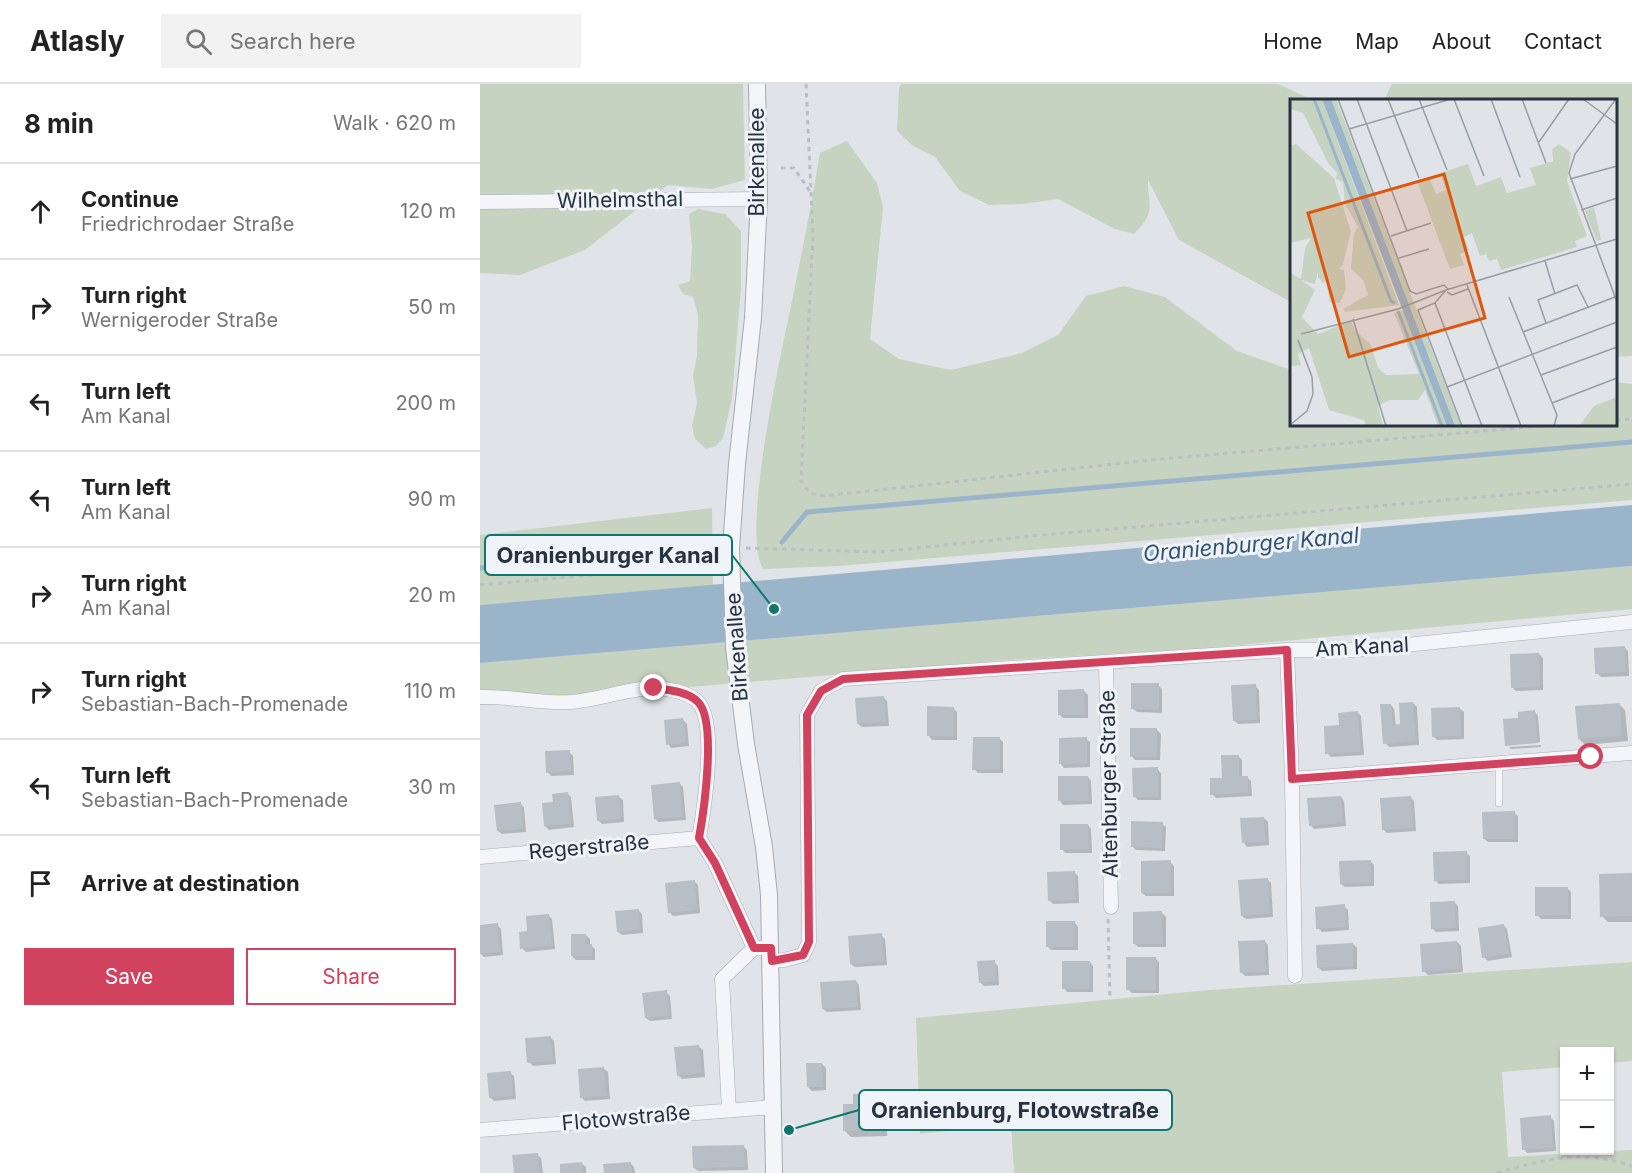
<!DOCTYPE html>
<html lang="en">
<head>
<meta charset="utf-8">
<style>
	:root { --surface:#fff; --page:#f2f2f2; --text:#222; --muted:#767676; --line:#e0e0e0; --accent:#d1425f }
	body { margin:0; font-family:Inter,sans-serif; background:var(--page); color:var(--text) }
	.controls { position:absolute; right:18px; bottom:18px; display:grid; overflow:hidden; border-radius:0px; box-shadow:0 2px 4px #0004 }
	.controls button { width:54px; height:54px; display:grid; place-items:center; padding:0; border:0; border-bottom:2px solid var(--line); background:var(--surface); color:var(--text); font:30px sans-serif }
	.stop { position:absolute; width:18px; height:18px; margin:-14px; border:4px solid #d1425f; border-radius:50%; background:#fff }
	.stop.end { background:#d1425f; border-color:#fff; box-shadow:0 2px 6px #0008 }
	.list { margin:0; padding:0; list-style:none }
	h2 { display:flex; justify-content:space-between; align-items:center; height:78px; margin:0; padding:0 24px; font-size:26px }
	h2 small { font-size:20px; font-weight:400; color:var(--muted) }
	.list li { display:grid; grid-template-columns:39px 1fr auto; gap:18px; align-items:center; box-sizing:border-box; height:96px; padding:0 24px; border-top:2px solid var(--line) }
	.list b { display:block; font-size:22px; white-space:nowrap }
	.list p { margin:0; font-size:20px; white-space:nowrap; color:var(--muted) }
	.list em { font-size:20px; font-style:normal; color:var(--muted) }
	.actions { display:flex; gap:12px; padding:18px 24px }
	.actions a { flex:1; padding:14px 0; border:2px solid var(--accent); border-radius:0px; text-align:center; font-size:21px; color:var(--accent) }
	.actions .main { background:var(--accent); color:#fff }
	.icon { flex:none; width:33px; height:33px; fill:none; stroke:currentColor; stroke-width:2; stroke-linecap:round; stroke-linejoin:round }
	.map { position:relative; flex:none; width:1152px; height:1089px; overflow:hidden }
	header { display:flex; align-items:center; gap:36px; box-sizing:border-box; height:84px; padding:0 30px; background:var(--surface); border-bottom:2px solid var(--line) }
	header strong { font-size:28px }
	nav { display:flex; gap:33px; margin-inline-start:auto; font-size:21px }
	.search { width:420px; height:54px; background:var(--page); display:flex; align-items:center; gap:15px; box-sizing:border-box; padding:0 21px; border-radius:0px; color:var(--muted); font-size:22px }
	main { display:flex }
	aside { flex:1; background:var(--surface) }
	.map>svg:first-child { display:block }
	.green { fill:#c7d3c1 }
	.water { fill:#9ab4ca }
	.shadow { fill:#0003 }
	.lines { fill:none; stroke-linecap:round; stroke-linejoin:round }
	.stream { stroke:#9ab4ca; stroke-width:5 }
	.building { fill:#b7bec6 }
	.service-casing { stroke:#a5abb3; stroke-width:8 }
	.minor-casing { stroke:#a5abb3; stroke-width:15 }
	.tertiary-casing { stroke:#a5abb3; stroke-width:18 }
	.path { stroke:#babfc5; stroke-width:3; stroke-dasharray:4.5 4.5; stroke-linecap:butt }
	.service { stroke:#f3f5f8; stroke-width:7 }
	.minor { stroke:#f3f5f8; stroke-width:14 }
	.tertiary { stroke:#f3f5f8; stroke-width:16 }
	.route { stroke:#d1425f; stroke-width:8 }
	.labels { text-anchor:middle; stroke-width:6; stroke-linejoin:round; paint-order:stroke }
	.street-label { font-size:21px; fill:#283341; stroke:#f0f3f7 }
	.water-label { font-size:22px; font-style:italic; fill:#315476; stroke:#f0f3f7 }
	.inset-river { fill:none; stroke:#9ab4ca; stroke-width:3 }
	.inset-road { fill:none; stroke:#969da6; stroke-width:1.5 }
	.view { fill:#de570f; fill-opacity:0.15; stroke:#de570f; stroke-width:3 }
	.inset-edge { fill:none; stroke:#283341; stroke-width:3 }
	.leader { fill:none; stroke:#0f766e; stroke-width:2 }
	.callout-dot { fill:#0f766e; stroke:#f0f3f7; stroke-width:2 }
	.callout { fill:#f0f3f7; stroke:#0f766e; stroke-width:2 }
	.callout-label { font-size:22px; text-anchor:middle; font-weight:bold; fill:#283341 }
</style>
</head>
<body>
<header>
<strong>Atlasly</strong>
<div class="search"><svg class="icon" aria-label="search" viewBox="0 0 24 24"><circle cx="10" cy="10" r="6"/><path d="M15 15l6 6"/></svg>Search here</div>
<nav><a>Home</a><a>Map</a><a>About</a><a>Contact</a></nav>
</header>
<main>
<aside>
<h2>8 min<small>Walk · 620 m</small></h2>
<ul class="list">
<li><svg class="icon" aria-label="ahead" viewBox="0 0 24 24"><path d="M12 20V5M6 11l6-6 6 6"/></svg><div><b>Continue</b><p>Friedrichrodaer Straße</p></div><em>120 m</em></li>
<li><svg class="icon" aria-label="right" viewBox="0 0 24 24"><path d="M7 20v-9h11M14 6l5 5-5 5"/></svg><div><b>Turn right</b><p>Wernigeroder Straße</p></div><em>50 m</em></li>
<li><svg class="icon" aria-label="left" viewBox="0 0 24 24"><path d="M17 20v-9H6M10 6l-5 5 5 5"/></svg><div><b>Turn left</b><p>Am Kanal</p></div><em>200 m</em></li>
<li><svg class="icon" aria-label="left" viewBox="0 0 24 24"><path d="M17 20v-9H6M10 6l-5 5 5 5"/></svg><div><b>Turn left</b><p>Am Kanal</p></div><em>90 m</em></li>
<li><svg class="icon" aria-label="right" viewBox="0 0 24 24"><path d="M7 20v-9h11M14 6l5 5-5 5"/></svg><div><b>Turn right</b><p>Am Kanal</p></div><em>20 m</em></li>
<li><svg class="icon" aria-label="right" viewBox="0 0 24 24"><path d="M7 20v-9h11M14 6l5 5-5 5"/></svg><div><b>Turn right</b><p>Sebastian-Bach-Promenade</p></div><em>110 m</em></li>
<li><svg class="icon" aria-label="left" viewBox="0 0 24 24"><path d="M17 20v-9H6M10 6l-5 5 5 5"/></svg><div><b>Turn left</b><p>Sebastian-Bach-Promenade</p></div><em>30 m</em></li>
<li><svg class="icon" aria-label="arrive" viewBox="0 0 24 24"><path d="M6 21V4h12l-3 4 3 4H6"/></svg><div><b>Arrive at destination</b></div></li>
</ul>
<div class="actions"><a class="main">Save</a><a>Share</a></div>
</aside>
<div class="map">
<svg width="1152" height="1089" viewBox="0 0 1152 1089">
	<rect width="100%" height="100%" fill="#e0e4e9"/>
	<path class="green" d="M0,0H263L265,96L232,105L188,101L105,166L40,191L0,189Z
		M422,0H798L833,16H812L811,218L699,156L668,96C668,122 677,127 654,150L635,145L578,115L543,120L509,121L480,107L455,73L433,62L417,47L419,3Z
		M912,0H1152V272L1136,273V16H904Z
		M367,57L397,99L403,123L390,255L419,275L471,286L542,269L578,251L606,212L644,202L685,213L757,267L811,286L812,340H936L941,343L945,340H1136V298L1152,300V416L359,482L283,485C260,447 303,262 313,212C323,164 332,117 340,69Z
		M218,125L245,130L261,147V204L252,314L243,354L236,362L226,365L215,355L212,342L217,319L213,292L217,272L218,231L213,213L203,210L198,201L210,197L212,163L209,130Z
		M232,424L233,501L0,521V451Z
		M1152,482V525L715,565L527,576L0,621V579Z
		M1152,878V977L1130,979V968H1084V983L1022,988L1028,1073L1152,1066V1089H534L531,1040L440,1050L436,934L729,906Z"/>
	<path class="water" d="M1152,421V482L0,579V521Z"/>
	<path class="shadow" d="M1145,564L1148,567L1149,592L1121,593L1117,589Z
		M1059,570L1063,574V606L1036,607L1032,603Z
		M678,601L682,605V629L657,628L653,625Z
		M775,602L779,606L780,639L758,640L754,636Z
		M604,607L608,611V634H583L579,630Z
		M403,613L407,617L409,642L382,643L378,640Z
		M933,619L937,623L939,661L909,663L905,659L911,621L914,625L916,642H922Z
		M1139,620L1145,626L1148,657L1105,661L1099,655Z
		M473,624L477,628V656H452L449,652Z
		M980,625L984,628V655L957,656L953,652Z
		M1055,628L1058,632L1060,658L1028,660V662L1027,661L1040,635Z
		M878,629L881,632L884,671L851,673L847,669Z
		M203,636L207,640L209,662L191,664L188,660Z
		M677,646L681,650L680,676H655L652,672Z
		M519,654L523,658V689H498L494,685Z
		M606,655L610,658V683L584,684L581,680Z
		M1061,661V663L1031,665L1029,663Z
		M89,668L93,672L94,691L71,692L68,688Z
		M758,672L762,676V693H767L771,697L772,712L736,714L732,710Z
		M677,685L681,689V716H658L654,712Z
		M608,693L611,697L612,720L583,721L580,717Z
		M200,700L203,703L206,736L179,738L175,735Z
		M88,710L91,713L94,743L69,746L65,742Z
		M139,713L143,716L144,738L122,740L118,736Z
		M861,713L864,717L866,742L834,745L830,741Z
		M930,713L934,717L936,747L907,749L903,745Z
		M40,720L44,723L46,748L22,750L18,747Z
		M1034,729L1038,732V758H1008L1004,755Z
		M784,734L788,738L789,761L767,763L764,759Z
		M682,740L686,743L685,767L656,766L652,762Z
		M608,741L611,745L612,769H585L582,765Z
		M986,769L990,772V799L959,800L955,796Z
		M890,777L894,781V802L865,803L861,800Z
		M690,778L694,782V812H666L662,809Z
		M594,788L598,792L599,819L573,820L569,816Z
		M1152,791V838H1128L1122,832Z
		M787,795L791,799L793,833L766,835L762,832Z
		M214,797L218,801L220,829L193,832L190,828Z
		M1087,804L1091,808V835H1061L1057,831Z
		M974,818L978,822L979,847L956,848L952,844Z
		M864,822L868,826L869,846L842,848L838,844Z
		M158,826L162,830L163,849L142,851L138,848Z
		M682,829L686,833V863H658L654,859Z
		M68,831L72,835L75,865L46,868L42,864L49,849Z
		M595,839L598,843V866H571L567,862Z
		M17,841L21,845L23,871L4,873L0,869V842Z
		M1023,841L1027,845L1032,873L1008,877L1004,873Z
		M106,851L110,855V861L115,865V876H96L92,872Z
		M401,851L405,855L407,881L375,883L371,880Z
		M784,857L788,861L789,891L765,892L761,888Z
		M977,858L981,862L983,888L948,891L944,887Z
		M873,860L877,864V885L842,887L838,883Z
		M675,874L679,878V909H652L648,905Z
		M514,878L518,882L519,901L504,902L500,898Z
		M610,878L613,882V908H587L584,904Z
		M376,897L379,901L381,926L347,928L343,925Z
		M186,908L190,912L192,935L170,937L166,934Z
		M70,953L74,957L76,980L53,982L49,978Z
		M219,963L223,966L225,993L202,995L198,991Z
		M342,980L346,984V1006L332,1007L328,1003Z
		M124,985L128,988L130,1015L105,1017L102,1014Z
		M30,989L34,992L36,1015L14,1017L10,1013Z
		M400,1010L406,1016L407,1052L371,1053L365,1047L374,1021Z
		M1070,1033L1074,1037L1076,1067L1047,1069L1044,1065Z
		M263,1062L267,1066L268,1086L218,1087L214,1084Z
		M57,1071L61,1074L63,1089H35Z
		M150,1079L154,1083L155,1089H125Z
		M102,1080L106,1083V1089H82Z"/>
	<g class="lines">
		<path class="stream" d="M302,458L327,428L1152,358
			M0,484L235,462"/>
	</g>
	<path class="building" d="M1145,562L1146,588L1115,590L1114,564Z
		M1059,569L1060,603L1031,604L1030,570Z
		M651,599H679V626L651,625Z
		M776,600L777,636L753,637L751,601Z
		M604,605L605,631H578V606Z
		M404,612L406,638L377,640L375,614Z
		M933,618L936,657L903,660L900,620H911L913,641L920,640L919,619Z
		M1140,619L1142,652L1098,655L1095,622Z
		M447,622L474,623V653L447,652Z
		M980,623L981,652L952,653L951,624Z
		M1055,626L1058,659L1025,662L1023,635L1038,634V628Z
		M878,627L881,668L845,670L844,642L859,641L858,629Z
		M203,634L206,659L186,661L184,636Z
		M650,644H677V673H650Z
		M493,653H520V686H492Z
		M607,653V680H579V654Z
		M90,666L91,687L66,689L65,667Z
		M741,671H759V692H768V709L730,711V694H742Z
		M678,683V713H653L652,684Z
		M578,692H608L609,717H578Z
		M200,698L203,733L174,735L171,701Z
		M88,708L91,740L64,742L62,719L73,718L72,710Z
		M139,711L141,735L117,737L115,713Z
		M861,712L863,739L829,742L827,714Z
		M931,712L933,744L902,746L900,714Z
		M41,718L43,745L17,747L14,721Z
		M1035,727V755H1003L1002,728Z
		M784,733L786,758L762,759L760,734Z
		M651,737L683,738L682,764L651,763Z
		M580,740H608L609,766H580Z
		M987,767V796L954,797L953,768Z
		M691,776V809H661V777Z
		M891,776V799L860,800L859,777Z
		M595,787L596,816L568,817L567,788Z
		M1152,789V832L1120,833L1119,790Z
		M788,794L790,830L761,832L758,796Z
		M215,796L217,826L188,829L185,799Z
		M1055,803H1088V831L1055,832Z
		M975,817L976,844L951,845L950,818Z
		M865,820L866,843L836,845L835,823Z
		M159,825L160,846L137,848L135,827Z
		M682,827L683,860H653V828Z
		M69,830L72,862L40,865L39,848L47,847L46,832Z
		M566,837H595V863H566Z
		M18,839L20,868L0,870V841Z
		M1024,840L1029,870L1002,874L998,844Z
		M402,849L404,878L370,880L368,852Z
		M91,850H106V860H112V872H91Z
		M785,856L786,888L760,889L758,857Z
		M977,857L980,885L942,888L940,860Z
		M873,859L874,882L837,884L836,861Z
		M646,873H676V906H646Z
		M515,876L516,897L499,899L497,877Z
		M582,877H610V905H582Z
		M376,896L378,923L342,925L340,898Z
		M187,906L189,932L165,934L162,909Z
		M71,952L73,977L47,979L45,954Z
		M219,961L222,989L197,992L194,963Z
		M326,979H342L343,1003H327Z
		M124,983L127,1012L100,1014L98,985Z
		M31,987L33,1012L9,1014L7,989Z
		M400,1009L401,1046L363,1047V1020H373V1010Z
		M1071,1031L1073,1064L1042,1066L1040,1034Z
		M264,1061L265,1083L213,1084L212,1062Z
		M58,1069L60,1089H34L32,1071Z
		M102,1078L103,1089H80V1080Z
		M151,1078L152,1089H124L123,1080Z"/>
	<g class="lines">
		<defs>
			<path id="service" d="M1019,679V719"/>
			<path id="minor" d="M0,118L279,115
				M807,566L812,695L815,892
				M626,578L631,823
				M0,613C31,612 61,620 91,618C119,616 145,605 172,604C186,604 210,608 219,619C237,643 224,725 219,754L235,779L274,864H291
				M812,695L1152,669
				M0,773L219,754
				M292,877L304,876L323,871L329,858L327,631L341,607L363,595L807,566H876L1152,538
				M249,1026L242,895L274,864
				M0,1046L293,1023"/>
			<path id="tertiary" d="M277,0L279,115L273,234L257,380L251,464L254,563L266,660L284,763L289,811L294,1089"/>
		</defs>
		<use href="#service" class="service-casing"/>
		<use href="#minor" class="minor-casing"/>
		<use href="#tertiary" class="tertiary-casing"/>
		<path class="path" d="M326,0L333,150L321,397L330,409L343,412L681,375L1085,340
			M301,84H314L331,109
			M1136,336L1152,335
			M266,464L399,468L551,452L1152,400
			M0,501L167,486C182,484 200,482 214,475C223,470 225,467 236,465
			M628,835L630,916
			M1017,1089C1066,1075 1101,1065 1152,1082"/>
		<use href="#service" class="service"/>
		<use href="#minor" class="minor"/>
		<use href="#tertiary" class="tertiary"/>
	</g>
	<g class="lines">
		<path class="route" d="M174,604C188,606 207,607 218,618C237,637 224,727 219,754L235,779L274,864H291L292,877L323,871L329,858L327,631L341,607L363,595L807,566L812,695L1111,673"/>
	</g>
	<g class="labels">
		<g class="street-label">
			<text transform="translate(277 78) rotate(-90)" y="7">Birkenallee</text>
			<text transform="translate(140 116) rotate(-1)" y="7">Wilhelmsthal</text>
			<text transform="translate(257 563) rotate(-94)" y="7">Birkenallee</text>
			<text transform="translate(882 563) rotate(-3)" y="7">Am Kanal</text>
			<text transform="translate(629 700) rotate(-91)" y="7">Altenburger Straße</text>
			<text transform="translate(109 763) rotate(-5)" y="7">Regerstraße</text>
			<text transform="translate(146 1034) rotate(-5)" y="7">Flotowstraße</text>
		</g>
		<g class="water-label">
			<text transform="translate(771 460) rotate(-5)" y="8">Oranienburger Kanal</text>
		</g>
	</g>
	<g transform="translate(810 15)">
		<rect width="327" height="327" fill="#e0e4e9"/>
		<path d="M0,0H32L109,206L55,213L53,210L78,196L73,181L61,170L64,134L68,128L55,105L53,83L46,80L47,74L38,64L13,14L0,10ZM41,0H46L171,327H165ZM6,45L44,79L61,133L53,165L49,170L54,171L56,190L50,204L40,203L36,182L33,184L28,178V172L25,185L11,181L25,191L12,218L28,235L61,222L65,231L81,246L88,269L96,276L129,275L104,214L113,211L157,327H148L135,291L128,301H100L88,307L93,327H76L74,321L39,311L19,249L8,255L11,266L0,267V174L11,180L15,149L21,139L0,144V47ZM269,45L281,54L277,82L297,137L285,142L287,148L211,171L207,160L199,162L196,155L190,157L182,134L174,138L179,151L170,155L174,166L160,170L127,82L139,78L146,95L156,91L150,74L178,65L186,87L211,78L217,94L246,86L240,69L263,62L262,50ZM304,108L311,141L307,142L295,112ZM327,298V327H289L304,307Z" fill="#c7d3c1"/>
		<path d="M32,0H41L165,327H157Z" fill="#9ab4ca"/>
		<path class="inset-river" d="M24,0L101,202L105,204M108,212L152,327"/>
		<path class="inset-road" d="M48,0L120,192L126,195L154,186L158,190M67,0L117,132M98,0L129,79M129,0L157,71M164,0L194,77M201,0L230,78M232,0L256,64M293,0L327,25M326,0L285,55L279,74L327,203M59,30L161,0M249,43L279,0M280,80L327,67M291,111L327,99M101,137L141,124M109,159L139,150M255,162L265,195M177,186L231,327M156,191L145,204L128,211L172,327M157,193L162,196L178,190M219,198L267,316L264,327M145,204L192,327M63,220L96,327M256,224L248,201L287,186L298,208M233,233L325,198M11,235L108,210L156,191L327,140M251,276L327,248M157,288L327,223M262,304L327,279M0,326L17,312L23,295L22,278L8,241"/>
		<path class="view" d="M154,75L195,219L59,258L18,114Z"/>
		<rect width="327" height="327" class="inset-edge"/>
	</g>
	<path class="leader" d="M294 525L252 471M309 1046L379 1026"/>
	<g class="callout-dot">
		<circle cx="294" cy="525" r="6"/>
		<circle cx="309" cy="1046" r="6"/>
	</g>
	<g class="callout">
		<rect x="5" y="451" width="247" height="40" rx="6"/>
		<rect x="379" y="1006" width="313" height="40" rx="6"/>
	</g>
	<g class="callout-label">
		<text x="128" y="479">Oranienburger Kanal</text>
		<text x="535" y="1034">Oranienburg, Flotowstraße</text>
	</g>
</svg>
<div class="controls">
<button>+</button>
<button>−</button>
</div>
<div class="stop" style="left:1111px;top:673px"></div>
<div class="stop end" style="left:174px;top:604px"></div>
</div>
</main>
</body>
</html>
